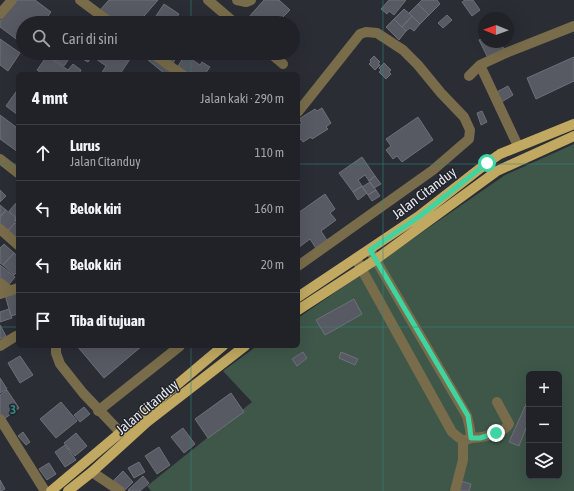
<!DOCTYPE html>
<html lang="id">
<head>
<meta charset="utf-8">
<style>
	:root { --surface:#202228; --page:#2d2f34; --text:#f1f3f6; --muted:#a2a4a8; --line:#3d3f45 }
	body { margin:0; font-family:"Asap Condensed",sans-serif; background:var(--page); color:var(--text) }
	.controls { position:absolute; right:12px; bottom:12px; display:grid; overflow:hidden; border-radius:6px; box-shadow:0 4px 16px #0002 }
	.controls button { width:36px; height:36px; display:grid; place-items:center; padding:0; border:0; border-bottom:1px solid var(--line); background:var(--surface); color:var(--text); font:20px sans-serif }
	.compass { position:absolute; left:478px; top:12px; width:36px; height:36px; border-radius:50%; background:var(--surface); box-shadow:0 4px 16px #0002; rotate:271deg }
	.stop { position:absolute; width:12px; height:12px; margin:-9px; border:3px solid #40d4a1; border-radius:50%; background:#fff }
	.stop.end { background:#40d4a1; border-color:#fff; box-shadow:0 1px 4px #0008 }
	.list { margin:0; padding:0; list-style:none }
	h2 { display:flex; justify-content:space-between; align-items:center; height:52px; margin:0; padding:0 16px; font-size:17px }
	h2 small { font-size:13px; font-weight:400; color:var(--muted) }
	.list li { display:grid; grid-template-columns:26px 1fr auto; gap:12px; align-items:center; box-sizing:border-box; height:56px; padding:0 16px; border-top:1px solid var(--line) }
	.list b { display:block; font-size:15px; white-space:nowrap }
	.list p { margin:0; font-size:13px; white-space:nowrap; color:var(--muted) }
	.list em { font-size:13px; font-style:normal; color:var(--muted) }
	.icon { flex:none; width:22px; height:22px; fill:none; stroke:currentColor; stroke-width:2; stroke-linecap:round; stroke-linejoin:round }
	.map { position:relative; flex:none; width:574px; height:491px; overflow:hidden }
	.search { position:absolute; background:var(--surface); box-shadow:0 4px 16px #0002; left:16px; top:16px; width:284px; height:44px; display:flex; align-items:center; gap:10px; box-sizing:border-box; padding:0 14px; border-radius:22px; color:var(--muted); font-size:15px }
	.panel { position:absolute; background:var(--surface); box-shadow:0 4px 16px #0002; left:16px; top:72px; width:284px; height:276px; border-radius:6px }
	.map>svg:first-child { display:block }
	.green { fill:#3e5749; fill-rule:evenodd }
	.building { fill:#575a63; stroke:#6d7079 }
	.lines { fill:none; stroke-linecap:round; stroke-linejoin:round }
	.minor { stroke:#786c4a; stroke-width:10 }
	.major { stroke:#c1a961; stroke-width:10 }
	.route { stroke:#40d4a1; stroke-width:5 }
	.grid { fill:none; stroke:#308882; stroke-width:1; stroke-opacity:0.55 }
	.labels { text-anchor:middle; stroke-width:3; stroke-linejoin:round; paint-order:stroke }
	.street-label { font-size:14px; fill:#eaebf0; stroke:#21242b }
	.grid-label { font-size:13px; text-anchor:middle; font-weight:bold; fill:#308882; stroke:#21242b; stroke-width:3; stroke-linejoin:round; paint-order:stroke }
</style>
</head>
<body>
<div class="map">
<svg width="574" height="491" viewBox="0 0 574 491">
	<rect width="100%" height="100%" fill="#2b2d35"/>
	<path class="green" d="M574,144V491H151L147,486L252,402L223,371L257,346H298V318L505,175ZM529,374H559V476H529Z"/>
	<path class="building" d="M15,0H35L51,12L43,23H23V35L19,41L0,27V21Z
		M109,0H158L138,23H114L100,10Z
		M264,0H279L290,10L277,23H254L248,18Z
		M389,0H406L394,15L389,11L387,14L381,9Z
		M422,0H437L440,4L429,15L418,4Z
		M465,0H473L480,10L472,16L462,2Z
		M164,4L179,14L173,23H153L152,22Z
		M418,4L429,15L420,24L409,13Z
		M404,9L412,16L402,27L394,19Z
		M447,15L452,20L443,28L438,23Z
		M412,16L420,24L414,31L410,28L406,31L402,27Z
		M184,19L191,23H181Z
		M394,19L406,31L399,40L386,27Z
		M293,32L300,38L293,45Z
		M484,38V42H500L504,49L488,58L479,40Z
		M0,39L20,53L8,71L0,65Z
		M55,53H73L64,66L52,58Z
		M81,53H121L130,59L120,74L117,72L115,74H101L106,66L92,56L88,62L78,56Z
		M161,53H179L173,63L160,55Z
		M152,55L174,74H165L148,60Z
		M185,55L200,65L202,62L210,67L205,74H189L178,66Z
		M47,56L68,70L73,64L81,70L79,74H43L37,70Z
		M374,56L380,62L378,64L380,65L375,70L369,64L371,62L370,60Z
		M574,57V81L536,99L527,78Z
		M384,63L391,70L389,72L391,74L386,79L379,72L381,70L379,68Z
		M508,86L513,95L500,103L495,93Z
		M18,89V115L6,106Z
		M322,108L331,123L326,127L328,129L312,139L311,137L303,142L301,139L298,141V126L302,123L299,119L315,109L317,111Z
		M482,111L487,122L481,125L477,113Z
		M0,115L16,127L18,124V152L0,139Z
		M418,117L433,140L402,162L397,156L393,159L386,150L391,146L386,139Z
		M362,157L375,176L369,181L365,175L358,180L362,186L353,192L339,173Z
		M375,176L381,184L374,188L369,181Z
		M370,182L376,190L368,195L362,187Z
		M362,186L367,193L358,200L353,192Z
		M0,190L6,196L0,202Z
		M376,190L380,196L372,201L368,195Z
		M325,194L335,209L330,213L336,220L321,231L328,242L317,250L310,239L298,248V213Z
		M17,202L18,203V223L15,220L17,218L9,211Z
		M0,205L6,210L0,217Z
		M6,210L16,218L14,220L16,221L7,232L0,226V217Z
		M15,223L18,226V241L7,232Z
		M4,244L14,253L3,265L0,263V248Z
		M14,253L18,256V271L14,275L3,265Z
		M0,265L15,277L7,287L0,281Z
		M18,290V314L11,316L5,295Z
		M354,299L362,314L325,335L316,320Z
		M9,309L12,318L0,322V312Z
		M0,325L6,336L0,339Z
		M77,346H142L104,378Z
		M303,352L307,358L297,366L292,359Z
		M341,352L358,359L355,365L339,358Z
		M20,356L33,375L20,383L8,363Z
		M0,378L7,389L0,393Z
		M7,390L19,408L4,419L0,414V395Z
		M231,393L244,412L208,438L195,419Z
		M528,400H529V429L526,428L519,446L509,442Z
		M61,402L77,421L56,438L40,419Z
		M84,407L90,414L80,422L74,415Z
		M183,428L195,444L184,453L171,437Z
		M23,432L30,442L26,445L18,436Z
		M76,433L87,446L75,456L64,443Z
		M65,445L76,460L65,467L55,452Z
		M159,447L170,465L157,474L145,456Z
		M139,462L145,472L134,478L128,468Z
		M49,463L56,474L47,480L39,469Z
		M123,471L133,482L124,491L114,480Z
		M143,476L149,483L140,491H129L128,490Z
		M0,480L5,489L1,491H0Z
		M461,481L471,484L469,491H458Z"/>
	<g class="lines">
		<path class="minor" d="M80,0L111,23
			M208,0L235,23
			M237,0L246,2L251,0
			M0,14L12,0
			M152,53L181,74
			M270,53L283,64
			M480,65L518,146
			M469,76L480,65L506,53L574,26
			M298,112L360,34L366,32L377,33L403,50L418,65L441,93L464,117L470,130L469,139L433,170L298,266
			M0,159L18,173
			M0,229L18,245
			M356,259L452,432L463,441L471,438L470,429L467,416L370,250
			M0,283L10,291
			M0,294L18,288
			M0,346L16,336
			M56,346V353L60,364L83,393L120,432
			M98,411L180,346
			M0,419L45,491
			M471,438C481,438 503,434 509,424L497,402
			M92,472L120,491
			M455,491L463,460V441"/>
		<path class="major" d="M298,297L419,216L487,163L500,154L574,124
			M298,310L375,260L497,171L574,136
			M51,491L223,346
			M68,491L92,472L147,422L245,346"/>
	</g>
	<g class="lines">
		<path class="route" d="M487,163L420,216L370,250L468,416L470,429L471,438H480L496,433"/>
	</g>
	<path class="grid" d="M191,0V23M383,0V491M191,53V74M0,164H18M298,164H574M0,327H18M298,327H574M191,346V491"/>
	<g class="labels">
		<g class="street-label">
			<text transform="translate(424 193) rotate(-37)" y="5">Jalan Citanduy</text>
			<text transform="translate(147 407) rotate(-40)" y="5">Jalan Citanduy</text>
		</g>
	</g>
	<g class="grid-label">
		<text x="13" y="414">3</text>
	</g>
</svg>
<div class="controls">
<button>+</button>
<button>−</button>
<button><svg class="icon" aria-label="layers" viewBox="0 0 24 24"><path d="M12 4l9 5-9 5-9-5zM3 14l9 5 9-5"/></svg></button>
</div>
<svg class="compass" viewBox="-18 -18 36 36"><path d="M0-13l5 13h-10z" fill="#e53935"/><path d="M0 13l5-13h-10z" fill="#a2a4a8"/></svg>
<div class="stop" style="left:487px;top:163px"></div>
<div class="stop end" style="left:496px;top:433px"></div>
<div class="search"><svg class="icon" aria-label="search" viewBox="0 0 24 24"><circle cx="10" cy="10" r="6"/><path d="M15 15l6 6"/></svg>Cari di sini</div>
<section class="panel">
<h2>4 mnt<small>Jalan kaki · 290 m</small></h2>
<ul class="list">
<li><svg class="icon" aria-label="ahead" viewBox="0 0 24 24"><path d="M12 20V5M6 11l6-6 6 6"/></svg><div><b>Lurus</b><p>Jalan Citanduy</p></div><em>110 m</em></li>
<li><svg class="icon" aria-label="left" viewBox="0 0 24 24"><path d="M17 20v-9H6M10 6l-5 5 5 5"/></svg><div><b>Belok kiri</b></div><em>160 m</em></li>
<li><svg class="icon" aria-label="left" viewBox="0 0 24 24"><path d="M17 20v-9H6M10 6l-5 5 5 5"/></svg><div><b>Belok kiri</b></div><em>20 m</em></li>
<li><svg class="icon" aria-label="arrive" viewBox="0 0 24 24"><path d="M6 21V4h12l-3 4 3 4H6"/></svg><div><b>Tiba di tujuan</b></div></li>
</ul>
</section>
</div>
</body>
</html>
